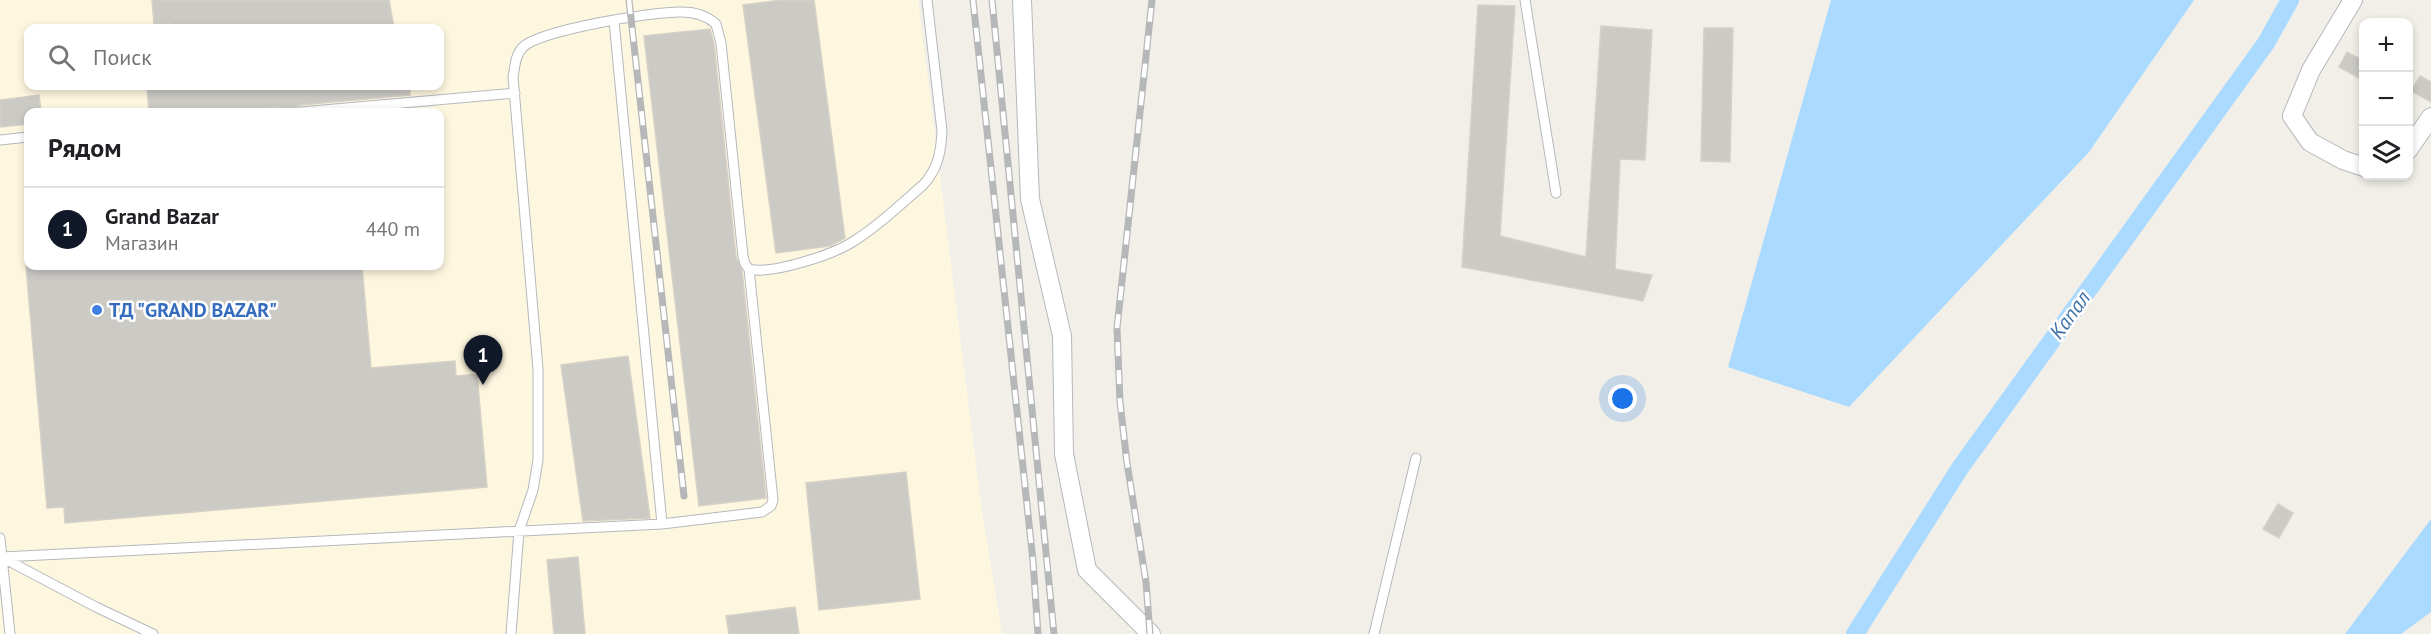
<!DOCTYPE html>
<html lang="ru">
<head>
<meta charset="utf-8">
<style>
	:root { --surface:#fff; --page:#f6f6f6; --text:#202124; --muted:#757577; --line:#e0e0e0; --accent:#111827 }
	body { margin:0; font-family:"PT Sans",sans-serif; background:var(--page); color:var(--text) }
	.controls { position:absolute; right:18px; top:18px; display:grid; overflow:hidden; border-radius:12px; box-shadow:0 3px 9px #0003 }
	.controls button { width:54px; height:54px; display:grid; place-items:center; padding:0; border:0; border-bottom:2px solid var(--line); background:var(--surface); color:var(--text); font:30px sans-serif }
	.you { position:absolute; left:1623px; top:399px; width:21px; height:21px; margin:-15px; border:4px solid #fff; border-radius:50%; background:#1a73e8; box-shadow:0 0 0 9px #1a73e833 }
	.badge { display:grid; place-items:center; width:39px; height:39px; border-radius:50%; background:var(--accent); color:#fff; font-size:20px; font-weight:700 }
	.pin { position:absolute; translate:-50% -50px; filter:drop-shadow(0 2px 3px #0008) }
	.pin::after { content:''; position:absolute; top:32px; width:21px; height:18px; background:inherit; clip-path:polygon(0 0,100% 0,50% 100%) }
	.list { margin:0; padding:0; list-style:none }
	h2 { display:flex; justify-content:space-between; align-items:center; height:78px; margin:0; padding:0 24px; font-size:26px }
	h2 small { font-size:20px; font-weight:400; color:var(--muted) }
	.list li { display:grid; grid-template-columns:39px 1fr auto; gap:18px; align-items:center; box-sizing:border-box; height:84px; padding:0 24px; border-top:2px solid var(--line) }
	.list b { display:block; font-size:22px; white-space:nowrap }
	.list p { margin:0; font-size:20px; white-space:nowrap; color:var(--muted) }
	.list em { font-size:20px; font-style:normal; color:var(--muted) }
	.icon { flex:none; width:33px; height:33px; fill:none; stroke:currentColor; stroke-width:2; stroke-linecap:round; stroke-linejoin:round }
	.map { position:relative; flex:none; width:2431px; height:634px; overflow:hidden }
	.search { position:absolute; background:var(--surface); box-shadow:0 3px 9px #0003; left:24px; top:24px; width:420px; height:66px; display:flex; align-items:center; gap:15px; box-sizing:border-box; padding:0 21px; border-radius:12px; color:var(--muted); font-size:22px }
	.panel { position:absolute; background:var(--surface); box-shadow:0 3px 9px #0003; left:24px; top:108px; width:420px; height:162px; border-radius:12px }
	.map>svg:first-child { display:block }
	.commercial { fill:#fef7e0; fill-rule:evenodd }
	.water { fill:#aadaff }
	.lines { fill:none; stroke-linecap:round; stroke-linejoin:round }
	.canal { stroke:#aadaff; stroke-width:18 }
	.building { fill:#cccac5; stroke:#d6d1c6; stroke-width:1.5 }
	.service-casing { stroke:#b5b8bc; stroke-width:11 }
	.minor-casing { stroke:#b5b8bc; stroke-width:20 }
	.service { stroke:#fff; stroke-width:9 }
	.minor { stroke:#fff; stroke-width:18 }
	.rail-casing { stroke:#b6b7b8; stroke-width:7 }
	.rail { stroke:#fff; stroke-width:4.5; stroke-dasharray:14; stroke-linecap:butt }
	.shop-dot { fill:#3f7fe0; stroke:#fff; stroke-width:2 }
	.labels { text-anchor:middle; stroke-width:5; stroke-linejoin:round; paint-order:stroke }
	.shop-label { font-size:20px; font-weight:bold; fill:#366cbe; stroke:#fff; text-anchor:start }
	.water-label { font-size:21px; font-style:italic; fill:#4174aa; stroke:#fff }
</style>
</head>
<body>
<div class="map">
<svg width="2431" height="634" viewBox="0 0 2431 634">
	<rect width="100%" height="100%" fill="#f1efe8"/>
	<path class="commercial" d="M0,0H918L981,504L1002,634H0ZM28,28H440V86H28ZM28,112H440V266H28Z"/>
	<path class="water" d="M1831,0H2194L2089,152L1849,407L1728,367Z
		M2431,519V612L2401,634H2345Z"/>
	<g class="lines">
		<path class="canal" d="M1855,634L1960,468L2266,43L2290,0"/>
	</g>
	<path class="building" d="M152,0H389L394,28H172V23L154,24Z
		M781,0H814L845,238L830,246L776,253L743,5Z
		M1478,5L1515,6L1500,236L1586,257L1601,26L1652,30L1645,160L1620,159L1615,269L1652,275L1643,301L1462,267Z
		M1704,28H1733L1730,162L1701,161Z
		M710,29L714,44L736,257L742,271L766,498L699,506L644,36Z
		M2347,52L2364,61V81L2339,67Z
		M2420,76L2431,82V102L2411,91Z
		M147,86H410V95L300,105L297,107L294,112H280V107L223,112H149Z
		M39,95L41,112H28V124L0,127V100Z
		M26,266H362L371,368L455,361L456,376L477,374L487,487L65,523L64,507L47,508Z
		M628,356L650,518L583,521L561,365Z
		M906,472L920,599L819,610L806,483Z
		M2278,504L2293,513L2279,538L2263,529Z
		M578,557L585,634H554L547,560Z
		M795,607L799,634H729L726,616Z"/>
	<g class="lines">
		<defs>
			<path id="service" d="M1525,0L1556,193
				M614,21L662,524
				M301,112L515,93
				M0,140L28,137
				M0,538L10,634
				M2,557L662,524L762,512L771,506L773,500L749,269
				M3,558L96,607L153,634
				M511,634L519,531L533,490L538,460V369L513,77C515,67 515,55 523,47C541,30 655,11 682,12C694,12 707,16 716,24L721,43L743,256L745,264L749,269C771,275 831,255 851,243C877,227 900,205 923,185C938,169 941,152 942,131L927,0
				M1374,634L1416,458"/>
			<path id="minor" d="M1022,0L1030,199L1062,336L1064,454L1087,570L1151,634
				M2353,0L2311,70L2292,116L2310,142L2343,160L2364,167
				M2408,150L2431,117"/>
		</defs>
		<use href="#service" class="service-casing"/>
		<use href="#minor" class="minor-casing"/>
		<use href="#service" class="service"/>
		<use href="#minor" class="minor"/>
		<defs>
			<path id="rail" d="M629,0L684,496
				M973,0L1033,561L1038,634
				M992,0L1054,634
				M1150,634L1146,582L1127,463L1120,402L1117,328L1152,0"/>
		</defs>
		<use href="#rail" class="rail-casing"/>
		<use href="#rail" class="rail"/>
	</g>
	<circle class="shop-dot" cx="97" cy="310" r="6"/>
	<g class="labels">
		<g class="shop-label">
			<text x="109" y="317">ТД "GRAND BAZAR"</text>
		</g>
		<g class="water-label">
			<text transform="translate(2070 315) rotate(-54)" y="7">Капал</text>
		</g>
	</g>
</svg>
<div class="controls">
<button>+</button>
<button>−</button>
<button><svg class="icon" aria-label="layers" viewBox="0 0 24 24"><path d="M12 4l9 5-9 5-9-5zM3 14l9 5 9-5"/></svg></button>
</div>
<div class="you"></div>
<div class="pin badge" style="left:483px;top:385px">1</div>
<div class="search"><svg class="icon" aria-label="search" viewBox="0 0 24 24"><circle cx="10" cy="10" r="6"/><path d="M15 15l6 6"/></svg>Поиск</div>
<section class="panel">
<h2>Рядом<small></small></h2>
<ul class="list">
<li><span class="badge">1</span><div><b>Grand Bazar</b><p>Магазин</p></div><em>440 m</em></li>
</ul>
</section>
</div>
</body>
</html>
